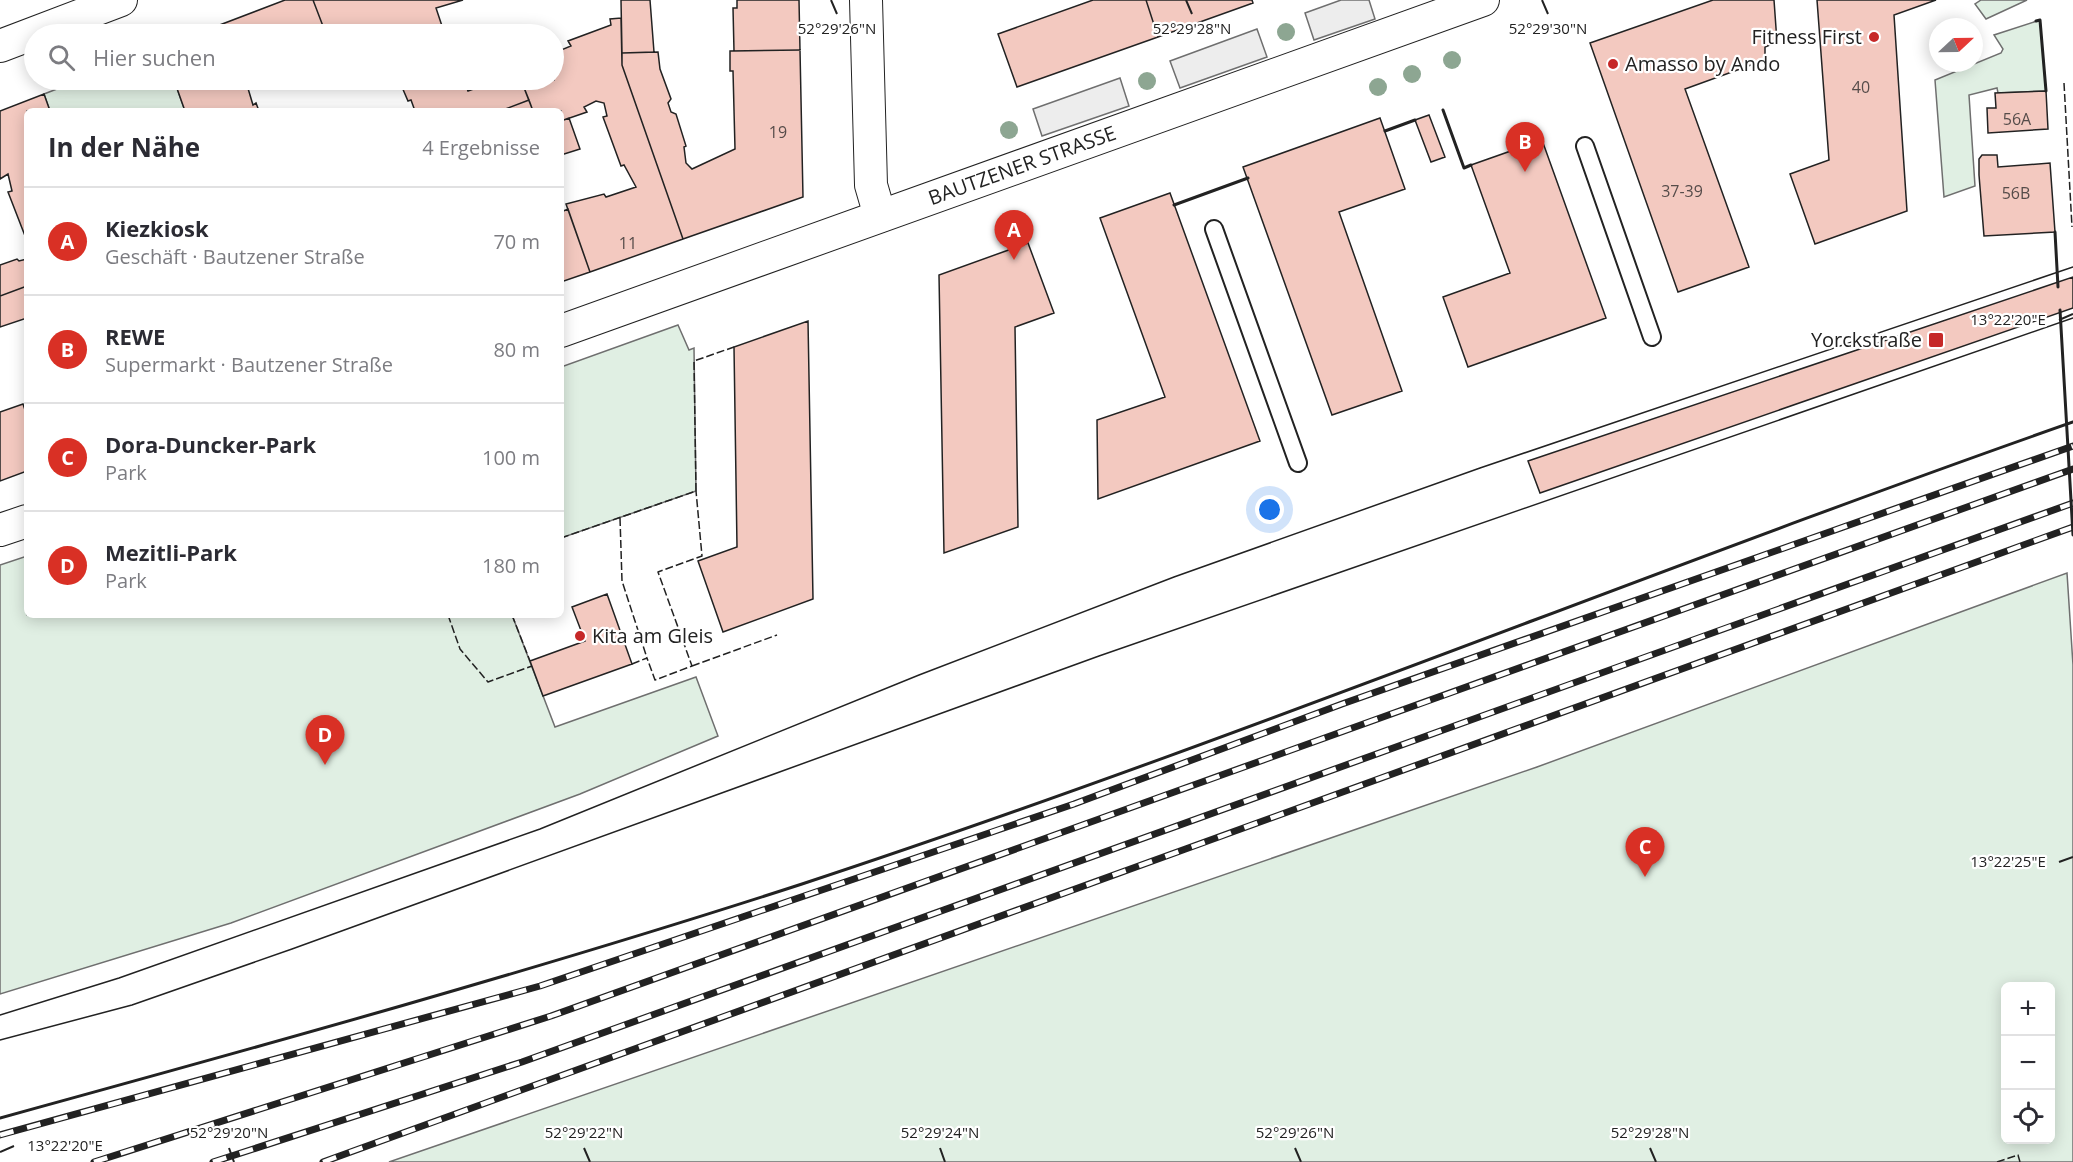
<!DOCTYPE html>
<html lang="de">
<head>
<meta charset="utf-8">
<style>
	:root { --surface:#fff; --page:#f2f2f3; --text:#2b2b33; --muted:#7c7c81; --line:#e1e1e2; --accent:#d93025 }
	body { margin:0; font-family:"Open Sans",sans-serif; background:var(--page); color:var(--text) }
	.controls { position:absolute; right:18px; bottom:18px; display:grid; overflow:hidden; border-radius:9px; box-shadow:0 3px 15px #0003 }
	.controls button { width:54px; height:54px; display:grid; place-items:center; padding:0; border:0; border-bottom:2px solid var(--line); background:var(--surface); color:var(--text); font:30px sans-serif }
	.compass { position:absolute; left:1929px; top:18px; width:54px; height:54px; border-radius:50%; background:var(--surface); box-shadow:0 3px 15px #0003; rotate:68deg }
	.you { position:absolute; left:1270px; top:510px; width:21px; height:21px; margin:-15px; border:4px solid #fff; border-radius:50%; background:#1a73e8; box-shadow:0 0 0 9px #1a73e833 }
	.badge { display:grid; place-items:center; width:39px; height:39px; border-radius:50%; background:var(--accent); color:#fff; font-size:20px; font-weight:700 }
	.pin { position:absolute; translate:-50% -50px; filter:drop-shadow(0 2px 3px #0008) }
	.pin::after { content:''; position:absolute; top:32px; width:21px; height:18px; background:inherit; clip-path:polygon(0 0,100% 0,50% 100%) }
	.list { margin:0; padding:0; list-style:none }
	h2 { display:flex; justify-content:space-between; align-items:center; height:78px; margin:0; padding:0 24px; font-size:26px }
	h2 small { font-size:20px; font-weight:400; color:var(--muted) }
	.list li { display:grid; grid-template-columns:39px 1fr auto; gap:18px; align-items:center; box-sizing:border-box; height:108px; padding:0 24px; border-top:2px solid var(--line) }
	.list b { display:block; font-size:22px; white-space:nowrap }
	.list p { margin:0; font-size:20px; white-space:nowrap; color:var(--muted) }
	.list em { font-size:20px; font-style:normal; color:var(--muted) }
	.icon { flex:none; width:33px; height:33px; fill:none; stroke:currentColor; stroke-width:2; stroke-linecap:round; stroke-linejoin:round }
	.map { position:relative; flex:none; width:2073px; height:1162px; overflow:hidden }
	.search { position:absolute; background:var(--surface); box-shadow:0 3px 15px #0003; left:24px; top:24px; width:540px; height:66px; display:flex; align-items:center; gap:15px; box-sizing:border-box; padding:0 21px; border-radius:33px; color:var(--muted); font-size:22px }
	.panel { position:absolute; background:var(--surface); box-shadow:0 3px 15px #0003; left:24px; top:108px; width:540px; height:510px; border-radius:9px }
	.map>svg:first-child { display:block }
	.green { fill:#e0efe3; stroke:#6f6f6f; stroke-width:1.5; fill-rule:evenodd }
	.parking { fill:#ededed; stroke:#6f6f6f; stroke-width:1.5 }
	.building { fill:#f3c9c0; stroke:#222; stroke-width:1.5 }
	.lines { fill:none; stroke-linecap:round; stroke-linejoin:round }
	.service-casing { stroke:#222; stroke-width:20 }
	.minor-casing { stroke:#222; stroke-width:34 }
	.service { stroke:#fff; stroke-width:16 }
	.minor { stroke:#fff; stroke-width:32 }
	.tram { stroke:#222; stroke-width:1.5 }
	.rail-casing { stroke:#222; stroke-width:7 }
	.rail { stroke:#fff; stroke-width:4.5; stroke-dasharray:14; stroke-linecap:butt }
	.fence { stroke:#222; stroke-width:1.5; stroke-dasharray:8 3; stroke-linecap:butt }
	.wall { stroke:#222; stroke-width:3 }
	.tree { fill:#8da692 }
	.ticks { fill:none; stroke:#222; stroke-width:2 }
	.poi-dot { fill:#c62828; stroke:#fff; stroke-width:2 }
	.labels { text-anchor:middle; stroke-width:4.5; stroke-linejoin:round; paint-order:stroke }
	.number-label { font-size:16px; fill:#564c4a }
	.poi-label { font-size:20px; fill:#222; stroke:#fff; text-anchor:end }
	.street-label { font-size:20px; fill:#222; stroke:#fff }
	.ticks-label { font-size:15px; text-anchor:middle; fill:#222; stroke:#fff; stroke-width:4.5; stroke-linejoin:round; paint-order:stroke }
</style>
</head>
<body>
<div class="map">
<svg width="2073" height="1162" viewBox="0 0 2073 1162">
	<rect width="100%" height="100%" fill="#fff"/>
	<path class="green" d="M1981,0H2027L1986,19L1975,4Z
		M2040,20L2046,91L1998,93L1997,88L1969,95L1975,186L1944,197L1935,80L2001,53L2003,49L1994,35Z
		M80,80H174L185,111H50L44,94Z
		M678,325L689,350L694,348L696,491L561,538V367Z
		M27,556V615H512L555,727L696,677L718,736L580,794L231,923L0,994V565Z
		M2067,573L2073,665V1162H389L1537,767ZM2006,986H2050V1140H2006Z"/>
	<path class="parking" d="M1341,0H1369L1375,19L1314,40L1305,13Z
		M1257,29L1267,57L1180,88L1170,61Z
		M1120,78L1129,106L1042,136L1033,109Z"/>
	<path class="building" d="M285,0H313L326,34H196Z
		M313,0H463L436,8L444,32L447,31L449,34H382L380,30L368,34H326Z
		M621,0H650L654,52L622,53Z
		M737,0H799L800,50L734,51L733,8H737Z
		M1093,0H1146L1158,37L1017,87L998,34Z
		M1146,0H1252L1253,3L1158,37Z
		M1713,0H1774L1777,42L1765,47V60L1685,89L1749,267L1678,292L1590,43Z
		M1817,0H1936L1894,15L1907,211L1815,244L1790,174L1829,160Z
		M621,18L622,65L683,239L590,272L566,204L604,194L606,197L636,187L624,165L621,166L603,117L607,116L604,103L596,101L584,107L587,112L561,121V111H533L521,80H554V53L571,46L568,41L611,25L610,19Z
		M800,50L803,197L683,239L622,65V53L658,52L660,69L671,99L668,103L671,112L676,114L686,146L684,147L686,163L692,169L735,149L733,71H730V51Z
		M174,80H256L247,85L253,105L256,103L259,111H185Z
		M399,80H464L468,91L498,80H521L529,100L500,111H415L411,100L408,101Z
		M2046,91L2048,129L1988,133L1987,108H1996L1995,93Z
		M44,94L50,111H27V241L8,192L12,191L8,174L0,179V111Z
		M529,100L533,111H500Z
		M1429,115L1445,157L1431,162L1415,120Z
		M569,118L580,149L561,155V121Z
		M1380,118L1405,189L1339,212L1402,391L1332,415L1243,167Z
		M1542,140L1606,318L1468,367L1443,297L1510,273L1471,165Z
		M1982,155H1997L1998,167L2050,163L2055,232L1984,236L1979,175V159Z
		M1170,193L1260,441L1098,499L1097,420L1165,397L1100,218Z
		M568,209L590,272L561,282V212Z
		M1028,243L1054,313L1015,327L1018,527L944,553L939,275Z
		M17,259L19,261L27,259V286L0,296V265Z
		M2073,277V308L1540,493L1528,461Z
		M27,286V318L0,327V296Z
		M808,321L813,599L723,632L698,561L737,547L734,347Z
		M23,404L27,416V471L0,481V412Z
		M607,594L632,664L543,696L530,661L585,641L572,607Z"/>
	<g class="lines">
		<defs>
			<path id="service" d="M1585,146L1652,337
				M1214,229L1298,463"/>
			<g id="minor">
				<path d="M866,0L871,185L880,216"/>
				<path d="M0,46L121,0"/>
				<path id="s1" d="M561,331L1483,0"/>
				<path d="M0,530L27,521"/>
			</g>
		</defs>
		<use href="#service" class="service-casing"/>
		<use href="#minor" class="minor-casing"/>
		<use href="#service" class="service"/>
		<use href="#minor" class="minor"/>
		<path class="tram" d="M0,1015L119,978L540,829L919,675L1174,577L1480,468L2073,267
			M0,1040L132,1005L292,949L1099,656L2073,318"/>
		<defs>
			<path id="rail" d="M0,1135L540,986L1074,804L1342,704L2073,446
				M94,1162L551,1016L2073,469
				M213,1162L522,1062L2073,503
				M323,1162L2073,527"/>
		</defs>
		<use href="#rail" class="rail-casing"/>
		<use href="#rail" class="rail"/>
		<path class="fence" d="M2064,83L2072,227
			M620,518L622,581L647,658
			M561,538L696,491L694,361L734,347
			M448,615L460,649L488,682L532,666
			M512,615L530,661
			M632,664L647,658L655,680L692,666L658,572L702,556L696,491
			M692,666L777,635
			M1997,1162L2018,1155L2020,1162"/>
		<path class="wall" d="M2036,21L2040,20L2046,91
			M1443,110L1464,168L1471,165
			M1385,131L1415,120
			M1174,205L1248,178
			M2055,232L2058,287
			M2060,310L2073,535
			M0,1118C269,1044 537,970 802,884C1230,743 1648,571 2073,422"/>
	</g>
	<g class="tree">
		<circle cx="1286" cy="32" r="9"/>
		<circle cx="1452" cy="60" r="9"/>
		<circle cx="1412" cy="74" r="9"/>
		<circle cx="1147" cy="81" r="9"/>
		<circle cx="1378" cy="87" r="9"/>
		<circle cx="1009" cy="130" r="9"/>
	</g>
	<path class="ticks" d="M831,0L837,14M1186,0L1192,14M1542,0L1548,14M2059,320L2073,314M2059,862L2073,857M229,1148L234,1162M584,1148L590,1162M940,1148L945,1162M1295,1148L1301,1162M1650,1148L1656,1162M0,1152L14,1146"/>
	<g class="poi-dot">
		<circle cx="1874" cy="37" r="6"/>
		<circle cx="1613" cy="64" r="6"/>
		<rect x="1928" y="332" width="16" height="16" rx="3"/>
		<circle cx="580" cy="636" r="6"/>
	</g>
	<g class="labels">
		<g class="number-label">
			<text x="1861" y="93">40</text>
			<text x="2017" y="125">56A</text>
			<text x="778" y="138">19</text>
			<text x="1682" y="197">37-39</text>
			<text x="2016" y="199">56B</text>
			<text x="628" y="249">11</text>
		</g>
		<g class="poi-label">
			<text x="1862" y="44">Fitness First</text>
			<text x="1625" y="71" text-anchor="start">Amasso by Ando</text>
			<text x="1922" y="347">Yorckstraße</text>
			<text x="592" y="643" text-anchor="start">Kita am Gleis</text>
		</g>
		<g class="street-label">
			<text dy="7" stroke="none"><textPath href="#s1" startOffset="490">BAUTZENER STRASSE</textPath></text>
		</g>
	</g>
	<g class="ticks-label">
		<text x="837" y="34">52°29'26"N</text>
		<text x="1192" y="34">52°29'28"N</text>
		<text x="1548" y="34">52°29'30"N</text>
		<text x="2008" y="325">13°22'20"E</text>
		<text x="2008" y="867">13°22'25"E</text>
		<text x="229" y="1138">52°29'20"N</text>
		<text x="584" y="1138">52°29'22"N</text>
		<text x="940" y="1138">52°29'24"N</text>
		<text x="1295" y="1138">52°29'26"N</text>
		<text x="1650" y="1138">52°29'28"N</text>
		<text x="65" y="1151">13°22'20"E</text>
	</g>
</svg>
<div class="controls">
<button>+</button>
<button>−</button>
<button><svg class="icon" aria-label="locate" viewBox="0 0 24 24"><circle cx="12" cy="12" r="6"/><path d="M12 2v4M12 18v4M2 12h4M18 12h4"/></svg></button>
</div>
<svg class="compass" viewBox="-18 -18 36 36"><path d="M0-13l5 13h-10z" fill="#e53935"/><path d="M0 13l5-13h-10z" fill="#7c7c81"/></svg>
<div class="you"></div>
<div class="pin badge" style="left:1014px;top:260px">A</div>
<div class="pin badge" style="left:1525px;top:172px">B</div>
<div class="pin badge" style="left:1645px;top:877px">C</div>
<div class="pin badge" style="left:325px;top:765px">D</div>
<div class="search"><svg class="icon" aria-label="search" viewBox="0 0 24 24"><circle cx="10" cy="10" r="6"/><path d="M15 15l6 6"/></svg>Hier suchen</div>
<section class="panel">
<h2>In der Nähe<small>4 Ergebnisse</small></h2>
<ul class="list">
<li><span class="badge">A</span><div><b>Kiezkiosk</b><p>Geschäft · Bautzener Straße</p></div><em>70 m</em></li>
<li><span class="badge">B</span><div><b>REWE</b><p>Supermarkt · Bautzener Straße</p></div><em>80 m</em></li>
<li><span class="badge">C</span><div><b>Dora-Duncker-Park</b><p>Park</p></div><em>100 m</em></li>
<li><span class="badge">D</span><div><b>Mezitli-Park</b><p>Park</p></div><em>180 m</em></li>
</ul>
</section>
</div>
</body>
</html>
